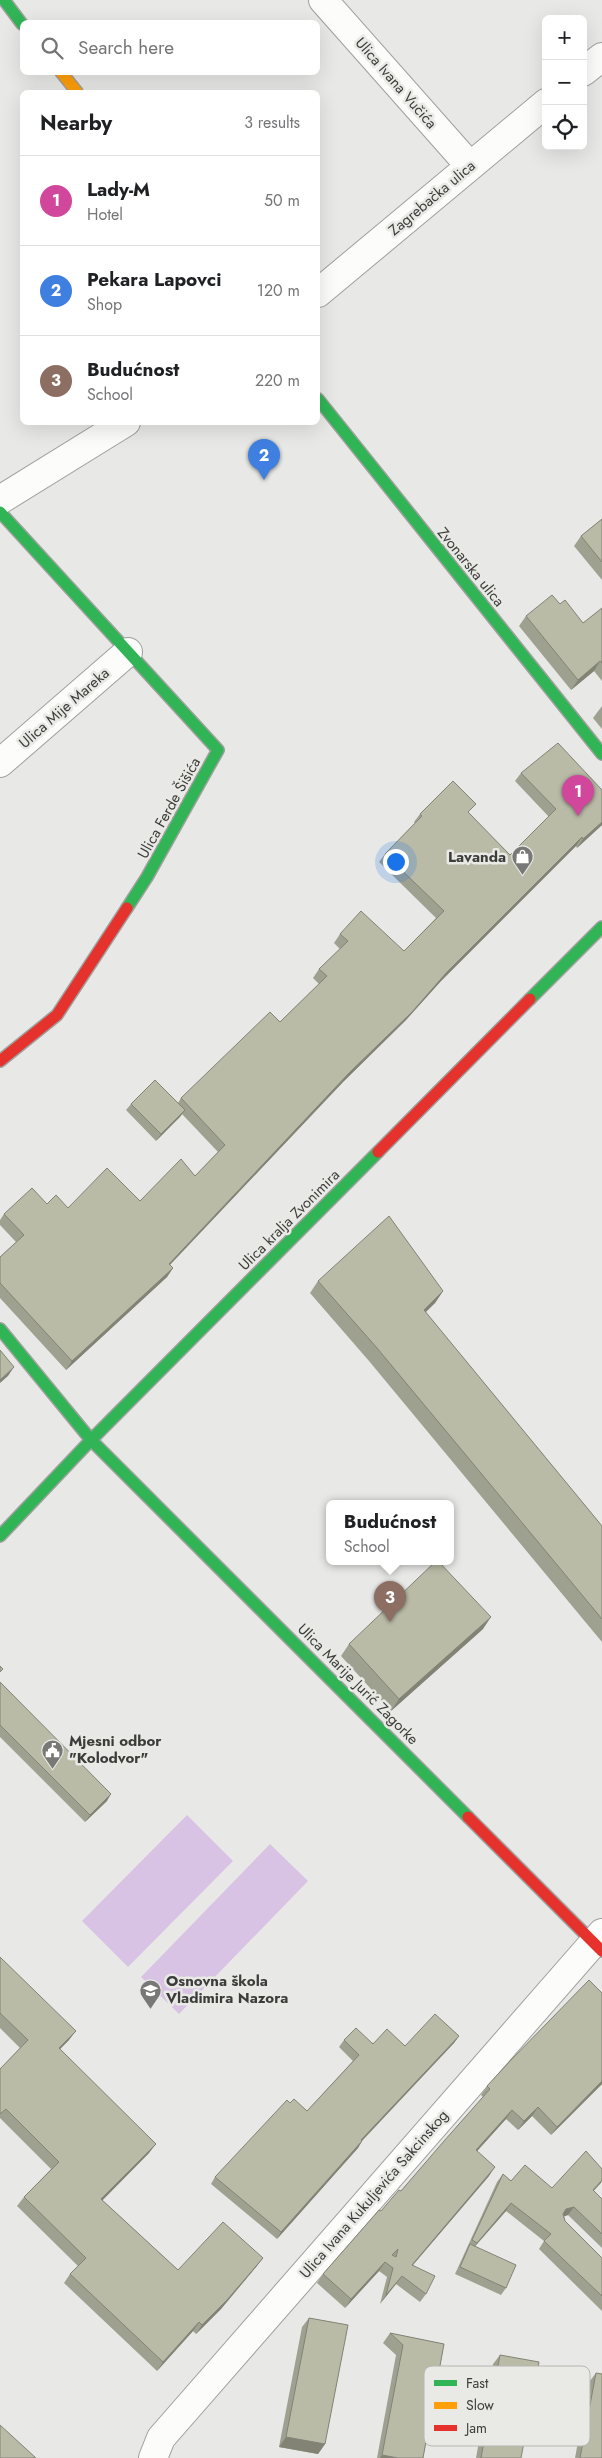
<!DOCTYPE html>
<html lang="en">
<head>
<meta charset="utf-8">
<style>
	:root { --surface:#fff; --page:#f2f2f2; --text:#202124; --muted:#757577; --line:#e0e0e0; --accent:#787977 }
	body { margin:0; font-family:Jost,sans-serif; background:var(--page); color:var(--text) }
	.controls { position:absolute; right:15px; top:15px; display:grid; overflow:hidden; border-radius:8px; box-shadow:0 5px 20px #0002 }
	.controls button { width:45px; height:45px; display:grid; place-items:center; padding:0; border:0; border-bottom:1px solid var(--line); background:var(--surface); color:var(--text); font:25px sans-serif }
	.you { position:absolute; left:395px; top:861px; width:18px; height:18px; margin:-12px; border:4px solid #fff; border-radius:50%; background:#1a73e8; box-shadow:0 0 0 8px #1a73e833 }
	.badge { display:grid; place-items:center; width:32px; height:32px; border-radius:50%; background:var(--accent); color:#fff; font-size:16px; font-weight:700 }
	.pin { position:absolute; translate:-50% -41px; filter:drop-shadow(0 1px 2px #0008) }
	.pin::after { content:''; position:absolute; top:26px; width:18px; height:15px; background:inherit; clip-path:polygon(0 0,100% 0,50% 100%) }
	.popup { position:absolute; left:326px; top:1500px; width:128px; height:65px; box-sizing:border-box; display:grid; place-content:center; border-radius:8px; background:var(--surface); filter:drop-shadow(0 1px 4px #0005); font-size:16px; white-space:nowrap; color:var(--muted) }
	.popup b { font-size:19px; color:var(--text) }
	.popup::after { content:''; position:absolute; left:50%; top:100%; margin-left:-10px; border:10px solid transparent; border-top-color:var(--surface) }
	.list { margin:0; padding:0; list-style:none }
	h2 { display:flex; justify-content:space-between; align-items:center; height:65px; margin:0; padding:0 20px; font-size:21px }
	h2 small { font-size:16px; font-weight:400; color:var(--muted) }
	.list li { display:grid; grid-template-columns:32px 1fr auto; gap:15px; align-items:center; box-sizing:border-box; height:90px; padding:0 20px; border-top:1px solid var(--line) }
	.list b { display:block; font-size:19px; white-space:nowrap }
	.list p { margin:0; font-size:16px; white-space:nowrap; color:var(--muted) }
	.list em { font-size:16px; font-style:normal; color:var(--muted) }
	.icon { flex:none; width:28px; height:28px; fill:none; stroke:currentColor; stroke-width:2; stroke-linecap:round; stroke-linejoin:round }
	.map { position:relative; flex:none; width:602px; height:2458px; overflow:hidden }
	.search { position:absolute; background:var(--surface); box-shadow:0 5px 20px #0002; left:20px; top:20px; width:300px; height:55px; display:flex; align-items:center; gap:12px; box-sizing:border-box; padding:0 18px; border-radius:8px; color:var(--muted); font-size:19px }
	.panel { position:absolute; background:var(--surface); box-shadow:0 5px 20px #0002; left:20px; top:90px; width:300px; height:335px; border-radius:8px }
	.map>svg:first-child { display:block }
	.green { fill:#d9c3e4 }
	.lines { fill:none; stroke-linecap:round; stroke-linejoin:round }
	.street-casing { stroke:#9fa09d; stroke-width:30 }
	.fast-casing { stroke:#9fa09d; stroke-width:14 }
	.slow-casing { stroke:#9fa09d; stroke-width:14 }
	.jam-casing { stroke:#9fa09d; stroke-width:14 }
	.street { stroke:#fcfcfb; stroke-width:28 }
	.fast { stroke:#30b455; stroke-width:11 }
	.slow { stroke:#ff9f0a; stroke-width:11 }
	.jam { stroke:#e5322d; stroke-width:11 }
	.wall { fill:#9fa190 }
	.shaded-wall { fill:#828375 }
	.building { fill:#b9bba7; stroke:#828375; fill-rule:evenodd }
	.labels { text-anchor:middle; stroke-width:5; stroke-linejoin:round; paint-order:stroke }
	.street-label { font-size:15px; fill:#3c3d3b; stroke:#e9eae5 }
	.poi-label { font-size:15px; font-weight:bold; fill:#3c3d3b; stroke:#e9eae5; text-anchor:start }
	.key { fill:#e9eae5; stroke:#b5b6b2; stroke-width:1 }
	.key-label { font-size:14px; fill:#3c3d3b }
</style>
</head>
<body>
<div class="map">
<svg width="602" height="2458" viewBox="0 0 602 2458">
	<rect width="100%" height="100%" fill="#e8e9e6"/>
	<path class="green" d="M187,1815L233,1861L128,1967L82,1921Z
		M270,1844L308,1881L179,2014L141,1977Z"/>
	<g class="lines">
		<defs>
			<path id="street" d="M323,0L470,166
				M583,72L602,57
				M318,293L546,103
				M0,500L126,422
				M0,763L128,652
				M153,2458L161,2438L602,1933"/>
			<path id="fast" d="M4,0L22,24
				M318,399L602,754
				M0,512L218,750L147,877L127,908
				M530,999L602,927
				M0,1329L91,1440L468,1817
				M0,1536L91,1440L378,1152"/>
			<path id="slow" d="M61,72L77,92"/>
			<path id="jam" d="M0,1061L57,1015L127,908
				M378,1152L530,999
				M468,1817L602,1951"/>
		</defs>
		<use href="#street" class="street-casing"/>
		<use href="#fast" class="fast-casing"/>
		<use href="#slow" class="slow-casing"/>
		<use href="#jam" class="jam-casing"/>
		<use href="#street" class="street"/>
		<use href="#fast" class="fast"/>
		<use href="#slow" class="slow"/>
		<use href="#jam" class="jam"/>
	</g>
	<path class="wall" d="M602,519V580L574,546L581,536Z
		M560,604L583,623L602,608V681L594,671L571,690L519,626L526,616Z
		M602,706V729L593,718Z
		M521,773L602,790V825L577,848L576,846L441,981L406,1020L343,1082L170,1265L173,1268L167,1277L66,1370L0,1298V1257L16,1242L0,1225V1220L4,1214L47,1204L68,1208L140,1201L195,1176L218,1152L182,1114L156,1141L126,1110L131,1104L178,1103L181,1098L280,1022L319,984L313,978L319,969L340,949L334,943L340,934L404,951L436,918L379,862L385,854L415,823L414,822L420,814H469L510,855L549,817L515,781Z
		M318,1281L443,1291L435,1303L425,1312L602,1526V1642L369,1361L310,1293Z
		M483,1629L391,1711L341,1656L349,1644Z
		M0,1682L107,1801L85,1822L0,1737Z
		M0,1957L69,2040L60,2049L149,2153L102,2200L178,2270L263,2258L256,2267L221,2309L196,2334L193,2331L157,2371L64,2283L70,2274L78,2266L17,2206L24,2197L51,2169L0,2118V2069L20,2048L0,2028Z
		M459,2036L454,2043L362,2141L358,2148L277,2239L211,2184L215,2177L290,2103L307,2111L353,2061L339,2047L344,2040L405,2046Z
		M602,2084L551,2135L532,2116L518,2130L506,2119L477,2151L489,2176L413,2265L426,2294L420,2302L396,2284L380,2304L387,2277L379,2271L345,2308L317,2283L323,2274L381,2211L401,2191L483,2097L481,2095L487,2086Z
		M503,2174L511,2181L552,2188L594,2191L602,2199V2248L568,2215L564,2216L565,2221L602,2258V2311L539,2249L544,2241L506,2211L475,2246L506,2288L501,2295L455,2274L497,2182Z
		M309,2318L325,2444L318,2454L279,2447L302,2327Z
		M390,2333L444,2344L423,2458H377L396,2355L383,2343Z
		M500,2355L521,2458H476L493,2364Z
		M596,2373L602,2458H575L589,2382Z"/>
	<path class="shaded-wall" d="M600,661L594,671L571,690L578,680Z
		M602,822V825L577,848L583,839Z
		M582,837L576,846L441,981L406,1020L343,1082L163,1272L169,1264L349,1073L447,972Z
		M185,1110L180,1117L156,1141L161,1134Z
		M173,1268L167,1277L66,1370L72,1361Z
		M443,1291L435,1303L415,1323L424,1310Z
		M14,1367L8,1376L0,1383V1380Z
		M491,1617L483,1629L391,1711L399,1699Z
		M111,1794L107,1801L85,1822L90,1815Z
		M76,2031L69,2040L52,2057L59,2048Z
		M459,2036L454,2043L356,2147L361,2140Z
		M602,2081V2084L551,2135L557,2127Z
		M538,2107L532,2116L518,2130L524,2121Z
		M512,2110L506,2119L470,2159L476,2150Z
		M362,2141L358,2148L277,2239L281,2232Z
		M156,2144L149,2153L95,2208L101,2199Z
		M495,2167L489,2176L406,2273L412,2265Z
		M602,2180L601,2183L587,2198L593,2190Z
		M511,2203L506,2211L471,2251L477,2243Z
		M574,2207L568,2215L560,2218L566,2209Z
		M263,2258L256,2267L221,2309L196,2334L202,2325Z
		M385,2262L379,2271L345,2308L351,2299Z
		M402,2276L396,2284L380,2304L386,2295Z
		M199,2322L193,2331L157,2371L163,2362Z
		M286,2437L325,2444L318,2454L279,2447Z
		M382,2455L398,2458H380Z"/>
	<path class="building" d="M602,519V562L581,536Z
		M552,595L560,604L565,600L583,623L602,608V663L600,661L578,680L526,616Z
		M558,743L602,790V822L583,839L582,837L447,972L412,1012L349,1073L169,1264L173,1268L72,1361L0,1283V1257L24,1235L4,1214L32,1188L47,1204L56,1195L68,1208L107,1168L140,1201L181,1159L195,1176L225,1145L181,1098L270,1012L280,1022L327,976L319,969L348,941L340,934L361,911L404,951L444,911L385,854L422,816L420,814L453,781L476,804L468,812L510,855L556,809L521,773Z
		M155,1080L185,1110L161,1134L131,1104Z
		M389,1216L443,1291L424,1310L602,1526V1619L377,1348L318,1281Z
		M0,1350L14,1367L0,1380Z
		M436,1561H438L491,1617L399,1699L349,1644Z
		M0,1666L3,1669L0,1672Z
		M0,1682L111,1794L90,1815L0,1725Z
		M0,1957L76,2031L59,2048L156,2144L101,2199L178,2270L223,2222L263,2258L227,2300L202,2325L199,2322L163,2362L70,2274L86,2258L24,2197L59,2162L6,2109L0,2114V2069L28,2040L0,2013Z
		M589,1980L602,1993V2081L557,2127L538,2107L524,2121L512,2110L476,2150L495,2167L412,2265L435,2276L426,2294L402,2276L386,2295L393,2268L385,2262L351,2299L323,2274L379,2210L381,2211L399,2190L401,2191L444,2141L490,2089L487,2086L512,2059ZM398,2249L396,2257L392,2255Z
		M435,2014L459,2036L361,2140L362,2141L281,2232L215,2177L287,2100L290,2103L294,2099L307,2111L359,2055L344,2040L356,2028L373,2044L387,2029L405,2046Z
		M586,2151L602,2169V2180L593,2190L602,2199V2234L574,2207L566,2209L563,2214L565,2221L602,2258V2296L544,2241L551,2234L511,2203L477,2243L472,2240L503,2174L511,2181L525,2165L552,2188Z
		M470,2244L516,2265L506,2288L460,2267Z
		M309,2318L348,2325L325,2444L286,2437Z
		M390,2333L444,2344L423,2458H398L382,2455L403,2345Z
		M500,2355L539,2362L521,2458H481Z
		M596,2373L602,2374V2458H580Z
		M0,2425L36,2458H0Z"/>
	<defs>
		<symbol id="shop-pin" viewBox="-11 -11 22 30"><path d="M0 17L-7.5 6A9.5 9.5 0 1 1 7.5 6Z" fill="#787977" stroke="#e9eae5"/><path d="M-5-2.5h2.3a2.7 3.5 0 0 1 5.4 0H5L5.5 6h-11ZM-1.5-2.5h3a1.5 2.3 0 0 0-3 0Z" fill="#fff"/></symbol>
		<symbol id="civic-pin" viewBox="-11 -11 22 30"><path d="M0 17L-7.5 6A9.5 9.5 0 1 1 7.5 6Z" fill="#787977" stroke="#e9eae5"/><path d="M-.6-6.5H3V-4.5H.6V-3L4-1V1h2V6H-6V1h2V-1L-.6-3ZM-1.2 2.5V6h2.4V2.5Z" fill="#fff"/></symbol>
		<symbol id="school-pin" viewBox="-11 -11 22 30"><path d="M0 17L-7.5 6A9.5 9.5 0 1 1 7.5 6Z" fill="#787977" stroke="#e9eae5"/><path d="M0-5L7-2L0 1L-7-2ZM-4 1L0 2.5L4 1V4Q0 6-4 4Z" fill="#fff"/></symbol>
	</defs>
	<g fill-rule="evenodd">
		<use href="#shop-pin" x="510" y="844" width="25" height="34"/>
		<use href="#civic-pin" x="40" y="1738" width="25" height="34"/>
		<use href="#school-pin" x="138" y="1978" width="25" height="34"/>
	</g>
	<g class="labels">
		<g class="street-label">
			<text transform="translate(396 83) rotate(49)" y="5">Ulica Ivana Vučića</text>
			<text transform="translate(432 198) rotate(-40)" y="5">Zagrebačka ulica</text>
			<text transform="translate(471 567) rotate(51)" y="5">Zvonarska ulica</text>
			<text transform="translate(64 708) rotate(-41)" y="5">Ulica Mije Mareka</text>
			<text transform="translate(169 808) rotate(-61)" y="5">Ulica Ferde Šišića</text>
			<text transform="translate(289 1220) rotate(-45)" y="5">Ulica kralja Zvonimira</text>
			<text transform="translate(358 1684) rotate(45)" y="5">Ulica Marije Jurić Zagorke</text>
			<text transform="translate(374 2194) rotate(-49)" y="5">Ulica Ivana Kukuljevića Sakcinskog</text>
		</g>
		<g class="poi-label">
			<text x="506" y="862" text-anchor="end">Lavanda</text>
			<text x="69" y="1746">Mjesni odbor<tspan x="69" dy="17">"Kolodvor"</tspan></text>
			<text x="166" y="1986">Osnovna škola<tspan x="166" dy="17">Vladimira Nazora</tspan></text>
		</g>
	</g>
	<rect x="424" y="2366" width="166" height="80" rx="8" class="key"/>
	<rect x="434" y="2380" width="23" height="6" fill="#30b455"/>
	<rect x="434" y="2402" width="23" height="7" fill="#ff9f0a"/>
	<rect x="434" y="2425" width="23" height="6" fill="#e5322d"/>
	<g class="key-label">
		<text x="466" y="2388">Fast</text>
		<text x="466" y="2410">Slow</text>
		<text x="466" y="2433">Jam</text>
	</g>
</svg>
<div class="controls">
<button>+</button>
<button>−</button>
<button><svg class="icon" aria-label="locate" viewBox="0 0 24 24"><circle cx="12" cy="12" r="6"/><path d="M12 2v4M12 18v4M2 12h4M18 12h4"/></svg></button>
</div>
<div class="you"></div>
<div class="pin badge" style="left:578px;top:816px;background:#d1479c">1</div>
<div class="pin badge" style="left:264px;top:480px;background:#3f7fe0">2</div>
<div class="pin badge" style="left:390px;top:1622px;background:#8d6e63">3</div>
<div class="popup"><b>Budućnost</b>School</div>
<div class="search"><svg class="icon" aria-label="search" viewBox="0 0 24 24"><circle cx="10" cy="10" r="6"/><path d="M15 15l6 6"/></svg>Search here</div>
<section class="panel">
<h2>Nearby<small>3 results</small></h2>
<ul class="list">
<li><span class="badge" style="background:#d1479c">1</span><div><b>Lady-M</b><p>Hotel</p></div><em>50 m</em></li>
<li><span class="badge" style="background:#3f7fe0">2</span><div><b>Pekara Lapovci</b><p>Shop</p></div><em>120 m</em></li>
<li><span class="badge" style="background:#8d6e63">3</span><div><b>Budućnost</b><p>School</p></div><em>220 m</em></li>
</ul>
</section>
</div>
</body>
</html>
